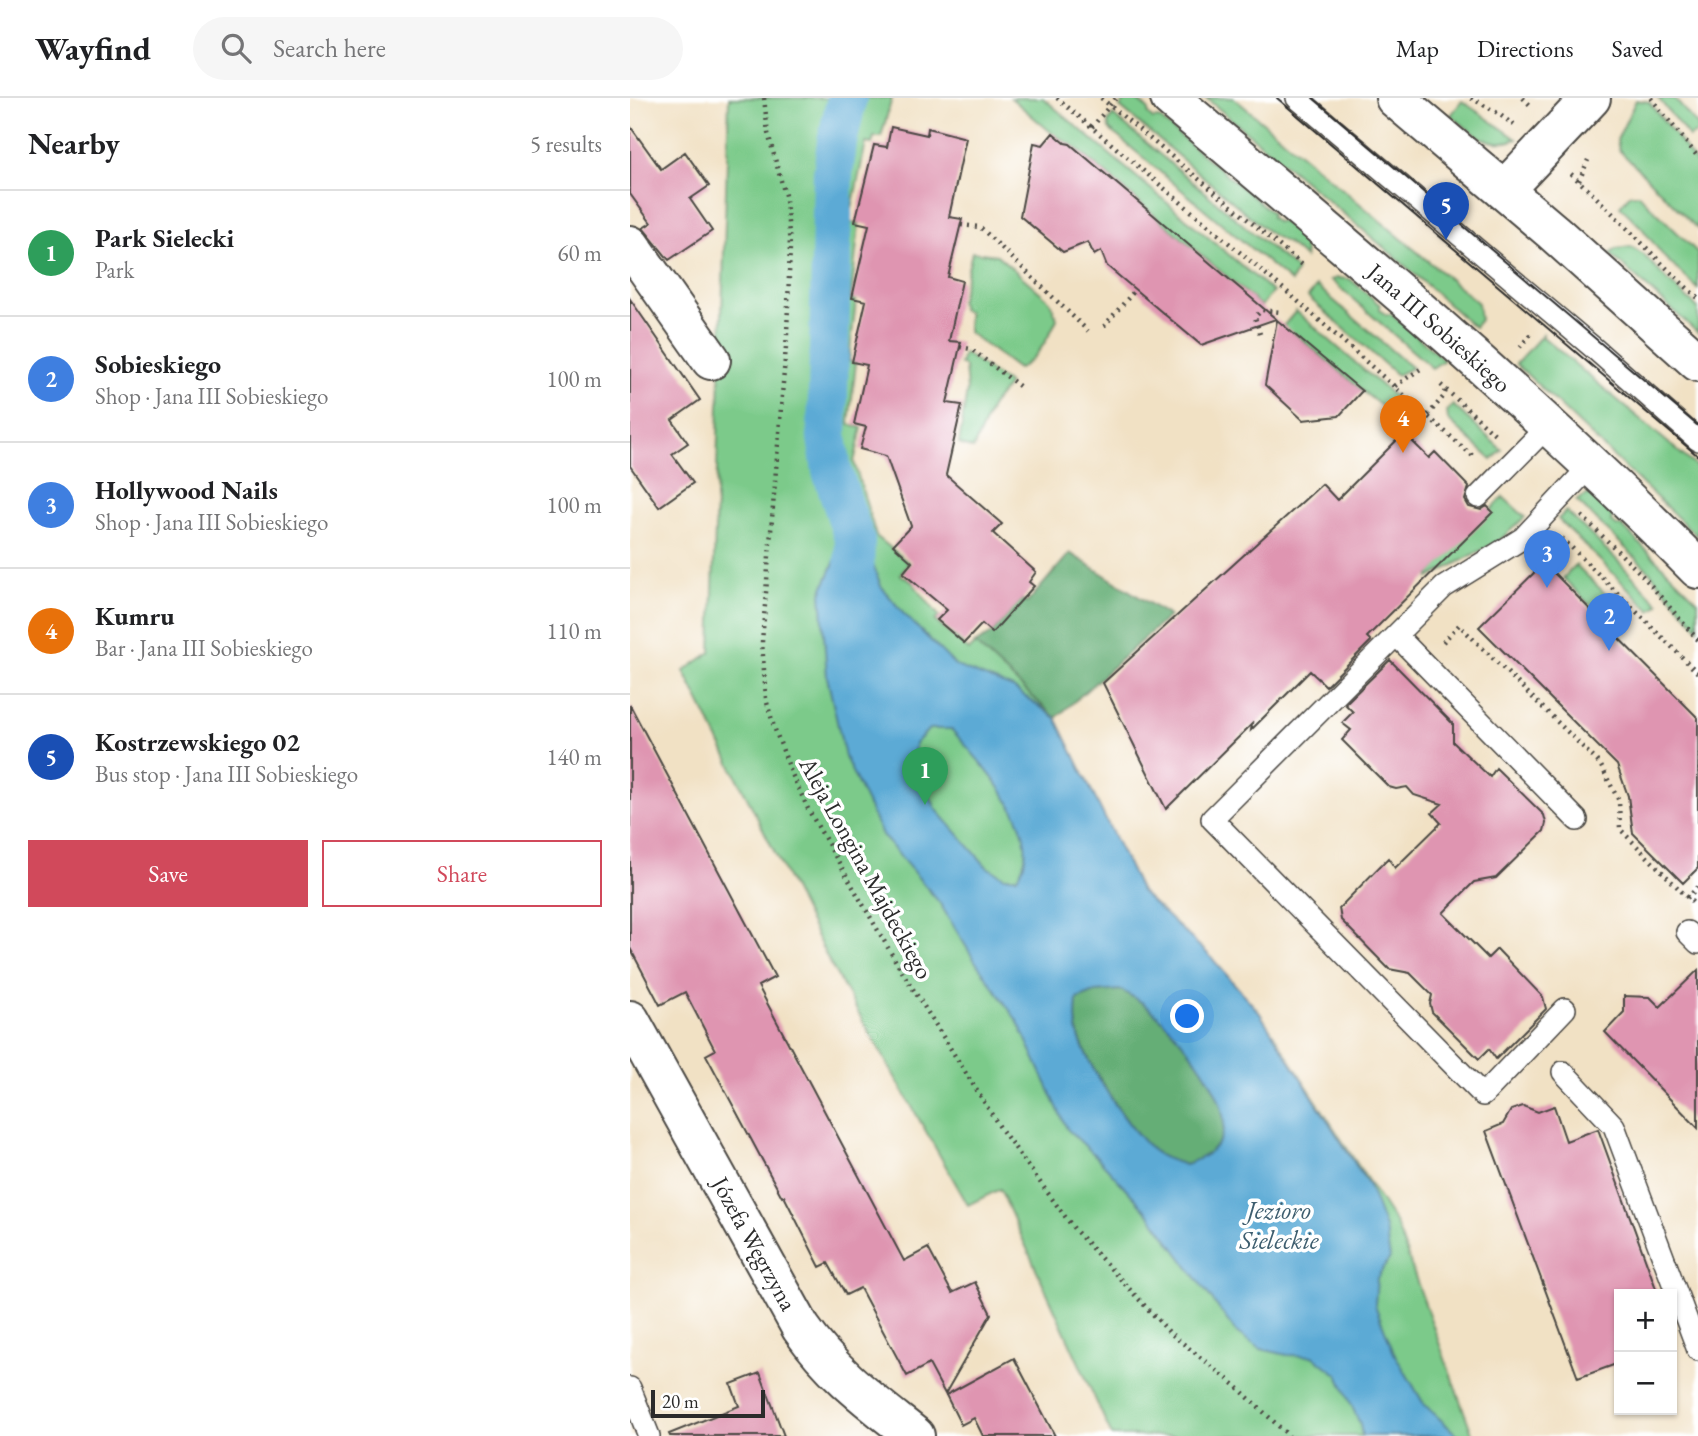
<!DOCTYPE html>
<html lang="en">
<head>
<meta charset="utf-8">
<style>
	:root { --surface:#fff; --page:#f6f6f6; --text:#202124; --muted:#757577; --line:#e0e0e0; --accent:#d1495b }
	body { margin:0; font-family:"EB Garamond",serif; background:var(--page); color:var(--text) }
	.controls { position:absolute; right:21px; bottom:21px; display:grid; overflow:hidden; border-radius:0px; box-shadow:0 2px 5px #0004 }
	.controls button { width:63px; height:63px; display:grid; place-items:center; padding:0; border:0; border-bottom:2px solid var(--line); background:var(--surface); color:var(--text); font:35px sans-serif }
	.scale { position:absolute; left:21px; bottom:18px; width:114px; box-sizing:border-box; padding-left:7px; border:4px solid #2b2b2b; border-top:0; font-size:19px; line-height:24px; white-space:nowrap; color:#2b2b2b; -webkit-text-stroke:5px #fff; paint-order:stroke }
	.you { position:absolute; left:558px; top:919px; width:24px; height:24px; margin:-18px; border:5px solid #fff; border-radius:50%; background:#1a73e8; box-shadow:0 0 0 10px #1a73e833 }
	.badge { display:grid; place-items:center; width:46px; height:46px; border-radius:50%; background:var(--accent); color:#fff; font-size:23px; font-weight:700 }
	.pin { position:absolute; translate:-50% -58px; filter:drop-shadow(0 2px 4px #0008) }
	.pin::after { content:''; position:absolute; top:37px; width:24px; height:21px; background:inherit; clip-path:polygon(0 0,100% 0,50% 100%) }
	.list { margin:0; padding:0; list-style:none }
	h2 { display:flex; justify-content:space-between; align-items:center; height:91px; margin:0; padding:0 28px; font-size:30px }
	h2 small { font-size:23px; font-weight:400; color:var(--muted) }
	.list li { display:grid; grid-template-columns:46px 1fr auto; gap:21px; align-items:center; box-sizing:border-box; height:126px; padding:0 28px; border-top:2px solid var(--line) }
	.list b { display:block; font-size:26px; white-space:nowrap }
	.list p { margin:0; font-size:23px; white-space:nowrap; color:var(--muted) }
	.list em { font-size:23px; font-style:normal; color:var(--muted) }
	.actions { display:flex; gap:14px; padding:21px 28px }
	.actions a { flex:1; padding:16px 0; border:2px solid var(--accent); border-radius:0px; text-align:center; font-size:24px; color:var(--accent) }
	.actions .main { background:var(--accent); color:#fff }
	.icon { flex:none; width:38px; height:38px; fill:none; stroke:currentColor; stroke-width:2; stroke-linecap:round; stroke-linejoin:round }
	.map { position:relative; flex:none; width:1068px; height:1338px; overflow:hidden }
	header { display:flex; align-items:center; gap:42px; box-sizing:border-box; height:98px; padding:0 35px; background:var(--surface); border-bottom:2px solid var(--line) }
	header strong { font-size:33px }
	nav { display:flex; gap:38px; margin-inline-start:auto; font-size:24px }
	.search { width:490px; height:63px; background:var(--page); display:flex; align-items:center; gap:18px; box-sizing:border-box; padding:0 24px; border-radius:38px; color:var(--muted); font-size:26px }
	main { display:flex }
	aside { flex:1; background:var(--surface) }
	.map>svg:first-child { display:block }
	.green { fill:#7cca8a; stroke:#547a5a; stroke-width:2 }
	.forest { fill:#65ae76; stroke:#486c50; stroke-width:2 }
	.water { fill:#5baad5; stroke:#436a80; stroke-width:2; fill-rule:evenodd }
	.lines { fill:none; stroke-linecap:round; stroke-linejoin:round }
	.canal { stroke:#5baad5; stroke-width:40 }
	.building { fill:#df95b1 }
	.service-casing { stroke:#494642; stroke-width:24 }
	.minor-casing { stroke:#494642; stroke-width:42 }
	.secondary-casing { stroke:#494642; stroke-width:42 }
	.path { stroke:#494642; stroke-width:4.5; stroke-dasharray:2 5; stroke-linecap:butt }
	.service { stroke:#fff; stroke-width:21 }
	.minor { stroke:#fff; stroke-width:38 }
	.secondary { stroke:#fff; stroke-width:38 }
	.tram { stroke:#2b2b2b; stroke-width:2 }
	.labels { text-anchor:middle; stroke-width:7; stroke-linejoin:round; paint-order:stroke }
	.street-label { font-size:24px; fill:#2b2b2b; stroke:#fff }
	.water-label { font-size:26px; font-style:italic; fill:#3e5e6f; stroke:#fff }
</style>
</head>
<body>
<header>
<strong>Wayfind</strong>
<div class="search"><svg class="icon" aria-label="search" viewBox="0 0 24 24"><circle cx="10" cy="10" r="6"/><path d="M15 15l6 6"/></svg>Search here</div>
<nav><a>Map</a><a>Directions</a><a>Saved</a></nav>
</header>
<main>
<aside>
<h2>Nearby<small>5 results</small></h2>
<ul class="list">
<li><span class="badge" style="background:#2e9e5b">1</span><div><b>Park Sielecki</b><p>Park</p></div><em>60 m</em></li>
<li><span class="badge" style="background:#3f7fe0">2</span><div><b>Sobieskiego</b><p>Shop · Jana III Sobieskiego</p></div><em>100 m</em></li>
<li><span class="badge" style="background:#3f7fe0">3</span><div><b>Hollywood Nails</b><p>Shop · Jana III Sobieskiego</p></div><em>100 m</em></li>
<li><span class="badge" style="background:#e8710a">4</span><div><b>Kumru</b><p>Bar · Jana III Sobieskiego</p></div><em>110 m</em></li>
<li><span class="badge" style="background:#1a4fb4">5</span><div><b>Kostrzewskiego 02</b><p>Bus stop · Jana III Sobieskiego</p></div><em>140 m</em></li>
</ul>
<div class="actions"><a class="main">Save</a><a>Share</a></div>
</aside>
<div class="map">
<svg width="1068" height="1338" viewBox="0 0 1068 1338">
	<rect width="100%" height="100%" fill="#fff"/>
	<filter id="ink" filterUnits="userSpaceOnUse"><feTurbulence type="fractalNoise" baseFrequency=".0143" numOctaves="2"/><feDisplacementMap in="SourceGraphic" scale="14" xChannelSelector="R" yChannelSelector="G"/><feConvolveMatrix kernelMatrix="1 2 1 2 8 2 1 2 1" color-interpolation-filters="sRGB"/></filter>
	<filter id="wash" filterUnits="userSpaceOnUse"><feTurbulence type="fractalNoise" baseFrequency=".00686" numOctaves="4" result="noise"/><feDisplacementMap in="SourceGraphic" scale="28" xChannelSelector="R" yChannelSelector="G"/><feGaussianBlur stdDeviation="1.57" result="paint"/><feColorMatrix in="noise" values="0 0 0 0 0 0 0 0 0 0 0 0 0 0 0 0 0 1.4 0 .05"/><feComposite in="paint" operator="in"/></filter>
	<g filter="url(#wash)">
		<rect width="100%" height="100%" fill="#f1e1c4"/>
		<path class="green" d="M99,0H262L251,39H244L242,46L236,45L219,124L229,126L221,201L226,203L219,263L226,265L219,326L232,330L224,364L246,438L279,465L270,476L282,484L309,518L305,523L339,552L345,546L426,620L511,794L579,857L629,914L766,1126L843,1338H482L370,1091L338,1107L201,867L54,573L81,554Z
			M381,0H413L643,194L631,208L441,46L423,36Z
			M497,0H504L518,11V16L523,21L529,20L641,114V119L647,124L652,123L674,142L675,160L657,145L642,137L490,9Z
			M576,0H604L848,205L850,222L844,229L764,158Z
			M1028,0H1044L1068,28V34L1059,39Z
			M1006,2L1019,4L1068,67V131L989,52L987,42Z
			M832,3L887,41C859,52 841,34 821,17Z
			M483,17L667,172L661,184L479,31L478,24Z
			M1000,96H1008L1068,155V191L1035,160L1011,129L990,108Z
			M1001,149L1014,157L1036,181L1068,210V235L980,156L986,151Z
			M342,154L367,157L420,203L427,221C418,241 408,260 388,271L338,234V215L332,211L330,205Z
			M707,180L720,181L750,207V212L756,217L761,216L814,262L802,270L701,182Z
			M687,188L782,270L767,277L678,199Z
			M666,213L790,321L781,331L732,293L663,234L658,237L649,233Z
			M913,236V239L1068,370V439L886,266Z
			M334,255L379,286L362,307L343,351L329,346L337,292L335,269L330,266Z
			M823,307L872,352L862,362L818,322L817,313Z
			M959,396L982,418L981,424L987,428H992L1068,503V530L1018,472L946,402Z
			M873,399L895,419L869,443L799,480L800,476Z
			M936,413L986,461L1029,506L1021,513L928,421Z
			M946,467L997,517L996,524L987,534L933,480Z"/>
		<path class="forest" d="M440,455L539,518L426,620L345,546L362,535L391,501L397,505Z
			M491,892C498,897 507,901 514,906C543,928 610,1004 590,1042C582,1056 569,1061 555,1067C546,1064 533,1061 525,1055C501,1035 459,968 449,938C445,926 446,914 447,901L465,894Z"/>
		<path class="water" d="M234,442L251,488L273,515L326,568L383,590L426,620L511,794L579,857L629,914L739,1088L755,1130L760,1160L747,1180L745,1207L764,1255L794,1306L828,1338H732L730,1326L708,1277L683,1258L657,1257L631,1251L606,1234L520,1117L467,1059L437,1031L388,924L345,863L309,804L252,737L215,659L197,579L191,495L213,444ZM299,631H321C349,662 420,736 387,779H375L357,769L306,711L284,666L285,646ZM491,892C499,897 507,901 514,906C543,928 610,1004 590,1042C582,1056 568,1061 555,1067C546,1063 532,1061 525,1054C498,1031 461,973 449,939C445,927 446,914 447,901L465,894Z"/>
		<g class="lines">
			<path class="canal" d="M217,0L207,44L203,76L197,339L202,373L225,443L223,499"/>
		</g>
		<g id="blocks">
			<path class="building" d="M0,28L31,71L55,54L79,88L60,101L82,133L39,162L13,130L21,125L0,96Z
				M261,29L297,37L298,30L336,40L319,119L332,121L318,179L332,183L319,243L331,244L317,305L332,307L316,377L372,426L363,435L406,474L399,484L404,488L362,535L352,526L334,545L307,522L317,512L273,475L282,464L263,447L281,428L256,358L230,351L236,329L224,326L237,267L222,264L236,203L222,200L239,127L225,124L244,47L257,49Z
				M423,35L435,45L440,46L646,221L571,247L477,168L471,153L464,157L458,144L433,154L390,118L404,45L413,47Z
				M0,201L70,302L42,322L58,345L42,356L63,385L29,409L0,368Z
				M647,222L732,293L709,318L673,322L635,287Z
				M774,335L799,360L805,354L839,389L835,402L839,409L851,412L857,408L863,414L737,539L741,543L696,588L680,573L621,632L622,626L536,711L473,585L692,386L707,402Z
				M914,465L1068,620V770L1053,785L1003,735L998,698L987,667L849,529Z
				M760,562L823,626V644L860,679L866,670L914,717L916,725L914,733L866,780L844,784L813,815L858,860L867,851L913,899L916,911L866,961L859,951L849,961L802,914L800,906L802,897L780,875L759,871L711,822L709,810L758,760L765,770L811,725L802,715L812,706L784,697L777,689L766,691L759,689L712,642L721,632L712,625L723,614L715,606Z
				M0,607L145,879L128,888L274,1163L298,1150L322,1195L345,1184L361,1216L315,1296L299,1266L277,1278L230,1190L216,1197L198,1165L190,1169L154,1098L152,1099L76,957L85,952L55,894L30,907L0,850Z
				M1068,872V1030L975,934L994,914V898L1020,899L1030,909Z
				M893,1008L908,1014L924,1008L936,1043L968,1031L1028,1196H989V1265L948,1280L856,1033L873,1026L881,1012Z
				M384,1260L425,1338H353L344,1320L331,1327L316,1297Z
				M130,1275L154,1338H40L39,1336L109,1308L101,1286Z"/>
		</g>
	</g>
	<g filter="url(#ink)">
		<use href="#blocks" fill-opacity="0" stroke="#494642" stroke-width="2"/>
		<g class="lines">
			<defs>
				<path id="service" d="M667,0L966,252L1068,342
					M848,399L919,327
					M766,537L814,489L893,440L961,367
					M1057,834L1068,845
					M935,911L853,997L582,721L766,537L947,722
					M933,974L984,1028L1068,1252
					M0,1290L19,1338"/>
				<g id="minor">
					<path d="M874,92L961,0"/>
					<path d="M0,147L81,262"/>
					<path id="s1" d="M0,922L171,1230C204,1277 241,1303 285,1338"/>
				</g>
				<g id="secondary">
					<path id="s2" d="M540,0C721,152 901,303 1068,471"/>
					<path d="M765,0L923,134L1068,264"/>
				</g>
			</defs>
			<use href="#service" class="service-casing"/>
			<use href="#minor" class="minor-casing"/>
			<use href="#secondary" class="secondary-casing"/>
			<path class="path" d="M134,0L138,35L156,101L160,148L157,236L132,544L136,601L144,629L161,674L179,713L268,867L371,1031L445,1132L540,1235L605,1287L659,1338
				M427,0L663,199L845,360
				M471,0L675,169
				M841,0L866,14L884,27
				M893,0L902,9
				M1021,0L1068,59
				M462,29L486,0
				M941,76C986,116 1024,160 1068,200
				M949,83L958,62
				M331,127L350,129L458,233
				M474,228L506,191
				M630,236L625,219L632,212L650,214
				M330,249L341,251L393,291
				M890,249L902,234
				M811,287L867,338
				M765,288L792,270
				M798,317L814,298L816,292
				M952,418L1011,476L1068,542
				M932,440L1068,575
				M813,544L829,527L970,666L989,703L990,731L1063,805
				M1057,800L1068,789"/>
			<use href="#service" class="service"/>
			<use href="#minor" class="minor"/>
			<use href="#secondary" class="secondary"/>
			<path class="tram" d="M647,0L1068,358
				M683,0L1068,328"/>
		</g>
	</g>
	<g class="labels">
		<g class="street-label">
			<text dy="8" stroke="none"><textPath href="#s2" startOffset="354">Jana III Sobieskiego</textPath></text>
			<text transform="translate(236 770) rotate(61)" y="8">Aleja Longina Majdeckiego</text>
			<text dy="8" stroke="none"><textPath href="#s1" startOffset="256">Józefa Węgrzyna</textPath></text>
		</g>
		<g class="water-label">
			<text x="649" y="1121">Jezioro<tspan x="649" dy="30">Sieleckie</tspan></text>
		</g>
	</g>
</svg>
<div class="controls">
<button>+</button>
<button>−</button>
</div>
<div class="scale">20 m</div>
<div class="you"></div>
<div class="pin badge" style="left:295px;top:707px;background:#2e9e5b">1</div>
<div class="pin badge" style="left:979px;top:553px;background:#3f7fe0">2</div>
<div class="pin badge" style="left:917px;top:490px;background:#3f7fe0">3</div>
<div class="pin badge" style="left:773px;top:355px;background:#e8710a">4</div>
<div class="pin badge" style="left:816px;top:142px;background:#1a4fb4">5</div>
</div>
</main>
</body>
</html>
